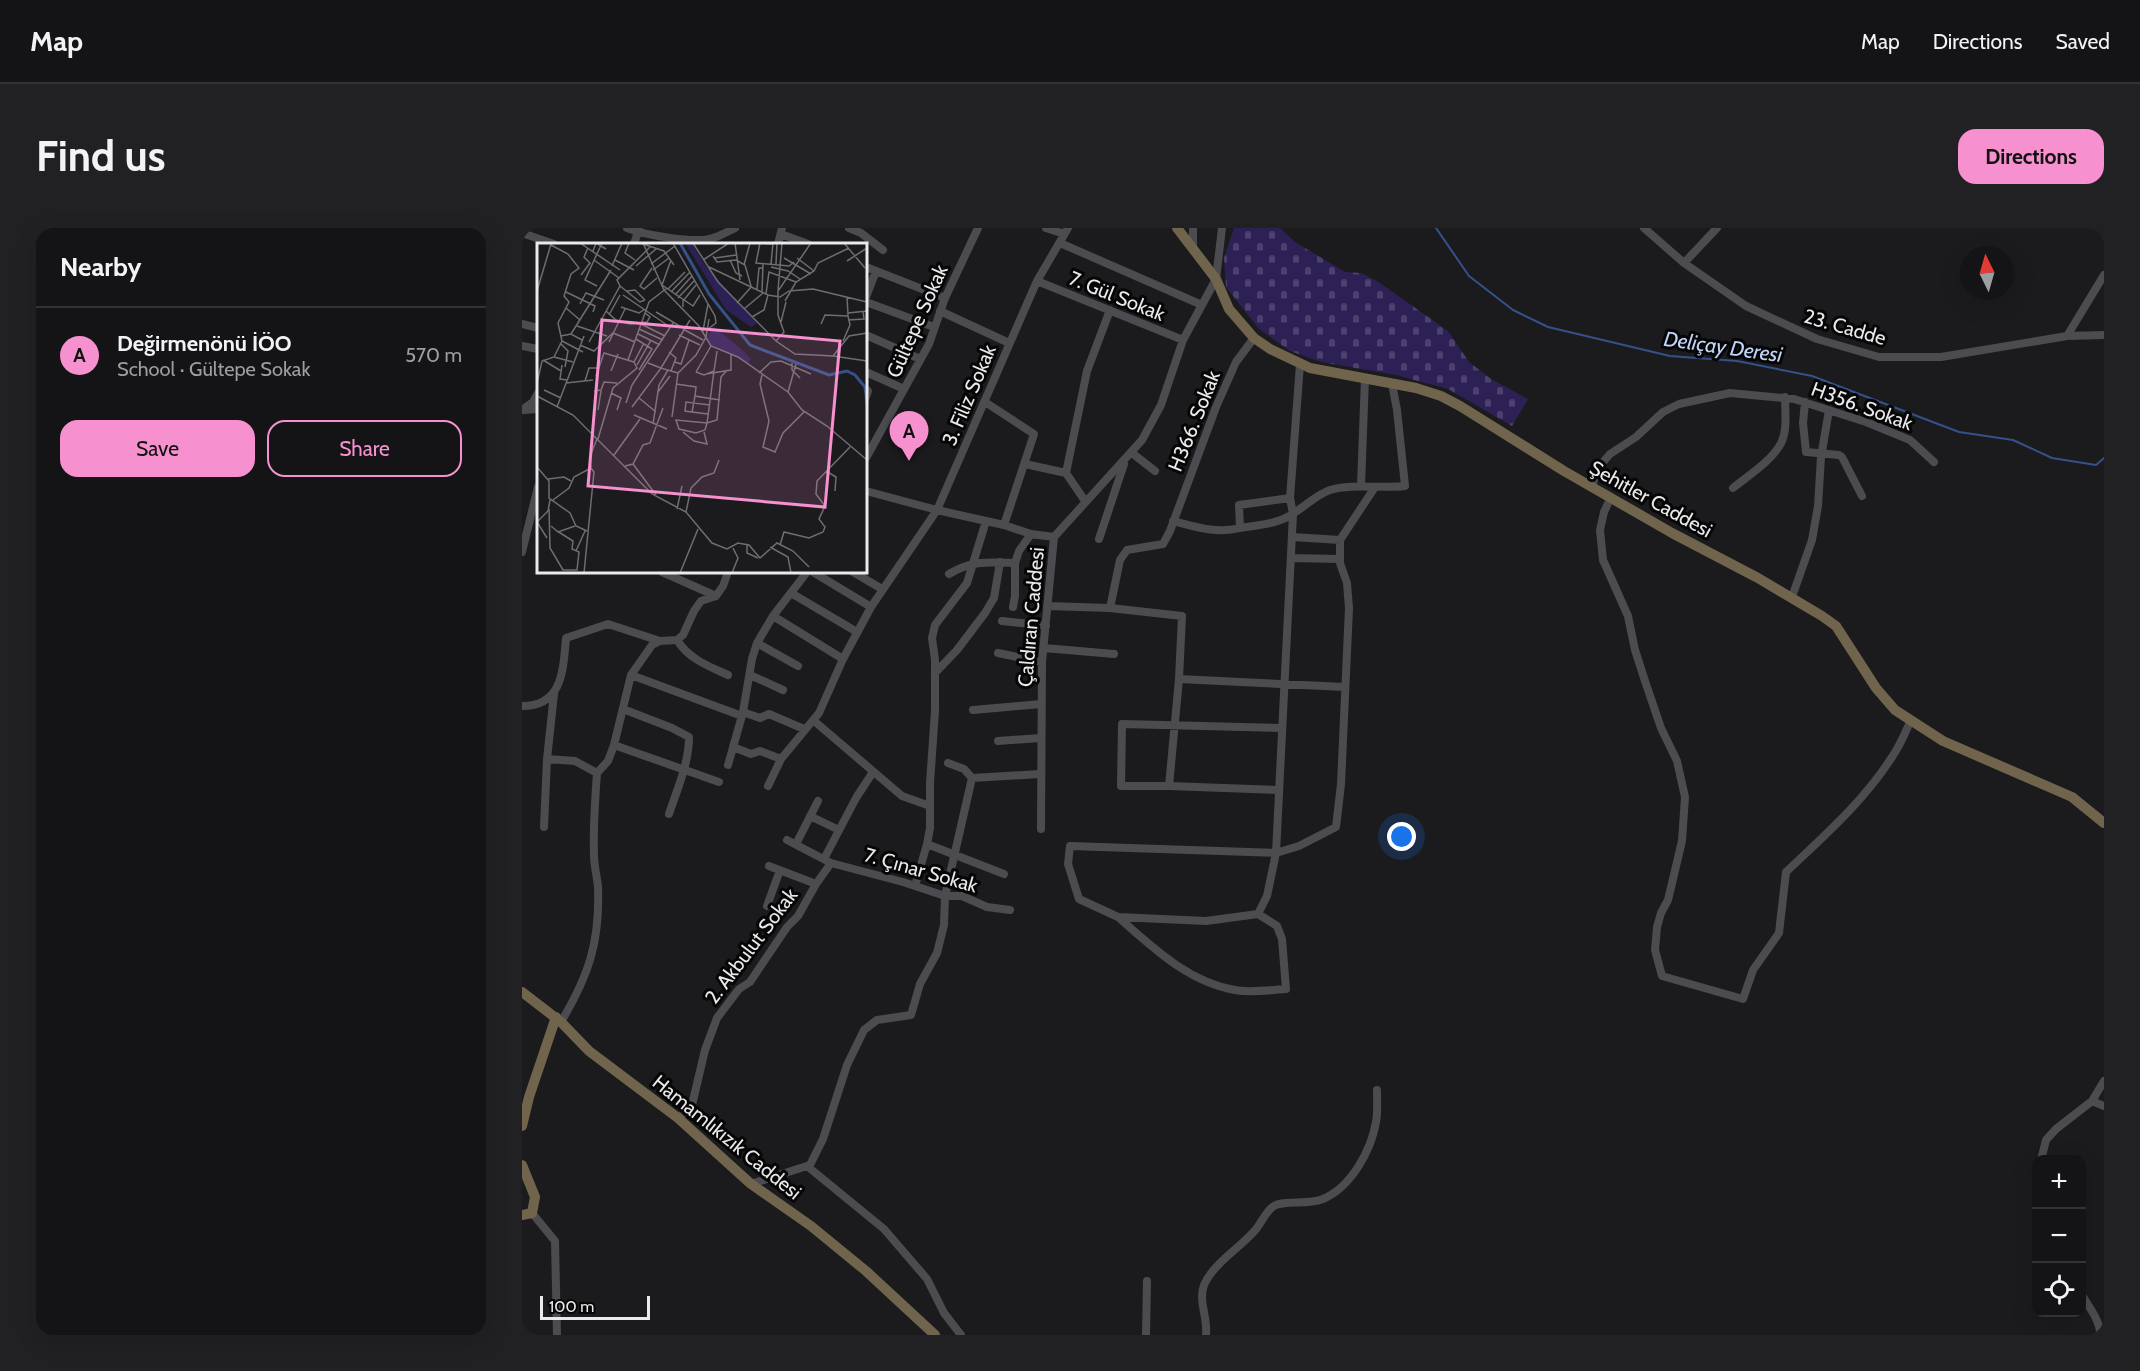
<!DOCTYPE html>
<html lang="en">
<head>
<meta charset="utf-8">
<style>
	:root { --surface:#141416; --page:#212123; --text:#f1f3f6; --muted:#9d9ea1; --line:#333335; --accent:#f690cf }
	body { margin:0; font-family:Cabin,sans-serif; background:var(--page); color:var(--text) }
	.controls { position:absolute; right:18px; bottom:18px; display:grid; overflow:hidden; border-radius:12px; box-shadow:0 6px 24px #0002 }
	.controls button { width:54px; height:54px; display:grid; place-items:center; padding:0; border:0; border-bottom:2px solid var(--line); background:var(--surface); color:var(--text); font:30px sans-serif }
	.compass { position:absolute; left:1438px; top:18px; width:54px; height:54px; border-radius:50%; background:var(--surface); box-shadow:0 6px 24px #0002; rotate:355deg }
	.scale { position:absolute; left:18px; bottom:15px; width:110px; box-sizing:border-box; padding-left:6px; border:3px solid #eaeaec; border-top:0; font-size:16px; line-height:21px; white-space:nowrap; color:#eaeaec; -webkit-text-stroke:4px #060607; paint-order:stroke }
	.you { position:absolute; left:880px; top:609px; width:21px; height:21px; margin:-15px; border:4px solid #fff; border-radius:50%; background:#1a73e8; box-shadow:0 0 0 9px #1a73e833 }
	.badge { display:grid; place-items:center; width:39px; height:39px; border-radius:50%; background:var(--accent); color:#111; font-size:20px; font-weight:700 }
	.pin { position:absolute; translate:-50% -50px; filter:drop-shadow(0 2px 3px #0008) }
	.pin::after { content:''; position:absolute; top:32px; width:21px; height:18px; background:inherit; clip-path:polygon(0 0,100% 0,50% 100%) }
	.list { margin:0; padding:0; list-style:none }
	h2 { display:flex; justify-content:space-between; align-items:center; height:78px; margin:0; padding:0 24px; font-size:26px }
	h2 small { font-size:20px; font-weight:400; color:var(--muted) }
	.list li { display:grid; grid-template-columns:39px 1fr auto; gap:18px; align-items:center; box-sizing:border-box; height:96px; padding:0 24px; border-top:2px solid var(--line) }
	.list b { display:block; font-size:22px; white-space:nowrap }
	.list p { margin:0; font-size:20px; white-space:nowrap; color:var(--muted) }
	.list em { font-size:20px; font-style:normal; color:var(--muted) }
	.actions { display:flex; gap:12px; padding:18px 24px }
	.actions a { flex:1; padding:14px 0; border:2px solid var(--accent); border-radius:18px; text-align:center; font-size:21px; color:var(--accent) }
	.actions .main { background:var(--accent); color:#111 }
	.icon { flex:none; width:33px; height:33px; fill:none; stroke:currentColor; stroke-width:2; stroke-linecap:round; stroke-linejoin:round }
	.map { position:relative; flex:none; width:1582px; height:1107px; overflow:hidden; border-radius:18px }
	header { display:flex; align-items:center; gap:36px; box-sizing:border-box; height:84px; padding:0 30px; background:var(--surface); border-bottom:2px solid var(--line) }
	header strong { font-size:28px }
	nav { display:flex; gap:33px; margin-inline-start:auto; font-size:21px }
	.intro { display:flex; align-items:center; justify-content:space-between; box-sizing:border-box; height:144px; padding:0 36px }
	h1 { margin:0; font-size:42px }
	.button { padding:15px 27px; border-radius:18px; background:var(--accent); color:#111; font-size:21px; font-weight:700 }
	main { display:flex; gap:36px; padding:0 36px }
	aside { flex:1; background:var(--surface); border-radius:18px; box-shadow:0 6px 24px #0002 }
	.map>svg:first-child { display:block }
	.cemetery { fill:url(#cemetery-stones) }
	.lines { fill:none; stroke-linecap:round; stroke-linejoin:round }
	.stream { stroke:#34518a; stroke-width:2 }
	.street { stroke:#4c4b4f; stroke-width:8 }
	.secondary { stroke:#70644c; stroke-width:10 }
	.labels { text-anchor:middle; stroke-width:6; stroke-linejoin:round; paint-order:stroke }
	.street-label { font-size:20px; fill:#eaeaec; stroke:#060607 }
	.water-label { font-size:21px; font-style:italic; fill:#c2d5f8; stroke:#060607 }
	.inset-river { fill:none; stroke:#34518a; stroke-width:3 }
	.inset-road { fill:none; stroke:#6e6e70; stroke-width:1.5 }
	.view { fill:#f690cf; fill-opacity:0.15; stroke:#f690cf; stroke-width:3 }
	.inset-edge { fill:none; stroke:#eaeaec; stroke-width:3 }
</style>
</head>
<body>
<header>
<strong>Map</strong>
<nav><a>Map</a><a>Directions</a><a>Saved</a></nav>
</header>
<div class="intro"><h1>Find us</h1><a class="button">Directions</a></div>
<main>
<aside>
<h2>Nearby<small></small></h2>
<ul class="list">
<li><span class="badge">A</span><div><b>Değirmenönü İÖO</b><p>School · Gültepe Sokak</p></div><em>570 m</em></li>
</ul>
<div class="actions"><a class="main">Save</a><a>Share</a></div>
</aside>
<div class="map">
<svg width="1582" height="1107" viewBox="0 0 1582 1107">
	<defs>
		<pattern id="cemetery-stones" width="16" height="16" patternUnits="userSpaceOnUse" patternTransform="scale(1.5)"><rect width="16" height="16" fill="#2d2055"/><path d="M2 7V4a2 2 0 0 1 4 0v3zM10 15v-3a2 2 0 0 1 4 0v3z" fill="#4c416e"/></pattern>
	</defs>
	<rect width="100%" height="100%" fill="#1b1b1e"/>
	<path class="cemetery" d="M712,0H758L773,14L823,44L839,45L855,53L926,103L947,134L969,151L1006,171L990,198L926,161L874,147L799,134L768,123L737,101L704,59L702,30Z"/>
	<g class="lines">
		<path class="stream" d="M914,0L947,48L991,82L1026,99L1148,128L1215,133L1290,148L1437,204L1491,212L1530,230L1574,237L1582,230"/>
		<path class="street" d="M105,0C123,7 173,16 191,10C199,8 206,3 213,0
			M327,0L339,5L361,22
			M524,0L542,6
			M1122,0L1162,35L1224,78L1295,111L1357,129H1419L1545,108L1582,47
			M0,5L32,16
			M259,6L286,16
			M538,15L680,77
			M112,16L117,1
			M256,16L260,0
			M671,20V0
			M1162,35L1195,0
			M344,39L423,70
			M515,53L661,112
			M344,69L354,43
			M344,74L412,99
			M418,83L487,115
			M0,96L16,100
			M344,107L398,131
			M1545,108L1582,107
			M0,118L16,121
			M344,144L382,161
			M344,161L346,163L344,169
			M463,174L512,206L482,297L509,306L532,309
			M1283,174L1281,195L1284,224L1317,227L1320,229L1340,268
			M0,182L11,174L16,165
			M1,182L16,181
			M610,225L633,243
			M344,230L407,116L423,70L456,0
			M503,236L544,245L565,143L588,82
			M544,245L563,273
			M839,258L843,150
			M1070,258L1076,240L1088,226L1114,209L1141,184L1157,176L1208,165L1272,171L1344,194L1388,212L1412,234
			M1211,260C1227,247 1247,235 1258,217C1266,204 1263,184 1263,169
			M344,263L415,282L515,53L546,0
			M1089,269L1082,284L1078,302L1081,332L1106,388L1113,422L1123,453L1139,500L1155,533L1163,569L1160,613L1146,672L1139,685L1135,699L1133,722L1140,748L1221,771L1231,742L1257,705L1264,644C1302,608 1342,573 1370,529C1378,518 1383,505 1389,492
			M768,270L771,286L754,625L745,668L736,686L684,693L596,689L557,671L546,636L548,618L754,625L777,618L814,599L819,556L827,380L825,355L818,335V312L853,259
			M651,293C674,299 695,306 718,300L717,277L768,270L778,136
			M718,300C736,297 757,296 772,285C785,277 794,267 808,262C830,255 859,261 883,258L875,182L870,156
			M770,309L818,312
			M577,311L602,236
			M0,324L16,259
			M769,330L818,331
			M140,344L194,368
			M291,344L349,379
			M331,344L360,361
			M427,346C450,332 466,334 493,335L497,323L509,306
			M269,365L335,404
			M1270,369L1290,312L1296,278L1299,229L1307,182
			M525,378L588,380L660,388L657,451L823,459
			M491,379L493,368V335
			M588,380L598,332L605,322L641,316L648,303L694,179L714,134L732,110
			M251,388L321,431
			M480,393L524,398
			M155,412C167,431 186,438 206,447
			M235,415L276,438
			M522,420L592,426
			M476,425L520,434
			M413,445L435,422L463,385L472,370L478,334
			M109,447L220,488
			M228,447L261,462
			M657,451L647,558L757,562
			M0,478C41,478 41,442 44,410L86,396L138,413
			M101,481L150,500L167,509C167,535 155,562 147,586
			M451,482L519,476
			M221,484L238,490L247,486L282,501
			M291,492L380,568L408,578
			M476,513L518,510
			M92,517L197,554
			M211,519L229,526L238,523L259,531
			M25,531L53,533L75,545
			M426,535L442,541L450,550
			M206,537L221,484L230,431L235,415L251,388L285,344
			M450,550L518,546
			M246,558L259,531L297,485L321,431L349,379L415,282L482,297
			M647,558H599L600,496L760,500
			M288,588L317,602
			M22,599L25,531L32,466
			M519,601L520,434L532,309L620,212L639,177L661,112L694,51L700,0
			M265,612L309,635L381,654L423,668H440L465,679L488,682
			M274,616L296,573
			M405,616L482,646
			M302,631L334,570L351,544
			M247,638L294,656
			M393,658L405,616L408,600V555L413,483V432L410,410L413,397L445,355L464,293
			M245,678L258,642
			M596,689C630,719 666,754 713,762C729,765 748,762 764,761L760,711L755,698L736,686
			M39,794C67,747 78,714 76,659C75,648 72,638 72,627C71,600 73,572 75,545L86,533L92,517L109,447L130,417L138,413L155,412L161,407L172,383L179,373L194,368L201,358L206,344
			M1570,873L1582,878
			M156,890L170,877L183,822L195,790L217,761L228,754L265,699L276,688L294,656L309,635
			M1519,932L1524,912L1534,901L1570,873L1582,853
			M285,938L362,1001L405,1051L422,1085L439,1107
			M229,956L288,937L301,911L325,837L342,802L355,792L389,787L398,756L415,725L422,697L423,668L450,550
			M1514,969V1013
			M10,985L33,1013L35,1107
			M1560,1067C1567,1079 1579,1094 1578,1107
			M624,1107L625,1053
			M684,1107C686,1090 676,1073 682,1057C692,1034 720,1019 735,1000C740,993 745,982 752,978C761,972 787,977 801,971C829,959 849,923 854,894C856,884 855,872 855,862"/>
		<path class="secondary" d="M655,0L694,51L707,81L732,110L748,121L788,140L894,160L919,168L938,178L1042,243L1150,305L1236,350L1300,388L1314,398L1354,460L1373,482L1421,513L1550,569L1582,595
			M0,764L39,794L67,823L156,890L229,956L289,998L344,1043L413,1107
			M0,898L7,869L34,789
			M0,937L13,969L10,985L0,987"/>
	</g>
	<g class="labels">
		<g class="street-label">
			<text transform="translate(595 68) rotate(22)" y="7">7. Gül Sokak</text>
			<text transform="translate(395 93) rotate(-66)" y="7">Gültepe Sokak</text>
			<text transform="translate(1323 99) rotate(16)" y="7">23. Cadde</text>
			<text transform="translate(447 167) rotate(-67)" y="7">3. Filiz Sokak</text>
			<text transform="translate(1340 178) rotate(20)" y="7">H356. Sokak</text>
			<text transform="translate(672 193) rotate(-68)" y="7">H366. Sokak</text>
			<text transform="translate(1129 271) rotate(29)" y="7">Şehitler Caddesi</text>
			<text transform="translate(509 389) rotate(-85)" y="7">Çaldıran Caddesi</text>
			<text transform="translate(399 642) rotate(16)" y="7">7. Çınar Sokak</text>
			<text transform="translate(229 718) rotate(-53)" y="7">2. Akbulut Sokak</text>
			<text transform="translate(205 909) rotate(39)" y="7">Hamamlıkızık Caddesi</text>
		</g>
		<g class="water-label">
			<text transform="translate(1201 119) rotate(8)" y="7">Deliçay Deresi</text>
		</g>
	</g>
	<g transform="translate(15 15)">
		<rect width="330" height="330" fill="#1b1b1e"/>
		<path d="M176,83L203,105L214,116L211,120L174,102L170,95Z" fill="#2d2055"/>
		<path d="M148,0H155L167,21L220,80L214,84L189,67Z" fill="#2d2055"/>
		<path class="inset-river" d="M143,0L172,51L213,102L292,132L310,128L318,132L328,144L330,161"/>
		<path class="inset-road" d="M43,0L83,27M92,0L88,10L98,17M103,0L127,8L137,22M106,0L127,47L162,83L174,103L201,114L251,149L265,167L290,183L330,217M136,0L178,73L179,80L171,86M156,0L181,39L239,98L258,111L296,113L312,93L330,90M198,0L203,37M307,0L328,25M235,1L223,0L219,20L252,23L257,19M56,8L59,0L69,6M176,13L180,19L199,17M178,15L199,12M247,15L274,31M260,15L277,28M57,17L82,35M78,17L97,27M134,17L125,42L156,63L163,52M166,17L192,0M193,17L199,30L205,33M199,17L208,22L214,43M310,18L330,5M114,21L138,3M234,21L236,0M239,21L240,0M207,22L213,0M75,23L85,0M99,23L119,6M172,24L231,52L243,54L252,48M234,24L251,28L263,36M115,25L103,43L107,46L120,35M116,27L132,15M44,32L53,20L47,14L51,5M60,43L48,37L65,0M83,43L103,59L108,57M131,46L148,29M220,46L222,25H226M241,47L245,0M0,48L14,1M90,48L98,47L108,57M252,48L276,46L330,59M29,49L58,63L56,69M134,49L153,29M225,49L226,21M229,51L232,29L259,39M86,52L133,84M138,52L155,33M310,54L311,72M141,55L157,38M248,58L259,39L277,28L281,20L312,5M200,60L215,43M43,61L49,50L67,57M84,64L102,70L108,66M146,64V58L159,42M29,65L43,77M207,66L226,50M69,68L79,77L93,81L110,79L113,74L108,70M119,69L146,85M311,70L330,68M72,72L83,52M215,74L227,67L231,52M311,77L327,76L326,68M244,79L249,59M104,81L128,93M284,81L288,72L311,73L313,82L306,98M40,83L70,93M102,86L126,97M146,86L166,97M166,88L171,61M34,91L74,27M101,91L123,102M142,92L163,102M24,93L34,91L45,97M99,96L115,106L102,127M25,98L46,109M239,98L247,89L241,72V48L274,0M52,99L83,43L80,37L113,4M72,99L88,66M23,100L31,108L28,124M43,102L57,108L76,90L98,99M132,109L139,115L134,128L141,130M296,113L330,118M17,114L36,119M6,117L24,128M91,117L112,59L130,45M97,119L107,100M138,119L144,121L152,97M111,120L124,125L153,77M255,120V127L263,135M25,122L23,136L30,137M100,122L114,97M74,128L81,111M177,128L170,180L168,187L159,190L142,186L139,177L170,180L180,177L184,134L190,127M159,129L167,132L177,128L180,108M159,129L174,103M222,130L234,119L244,118L274,131M169,131L194,127V112M225,132L223,141L232,178L226,204L238,209L246,190L267,169M59,133L67,110L97,119M48,138L52,125H61M0,140L5,118L17,114L25,98L21,80L32,59L27,53L34,31L42,25L31,11L14,2M29,140L56,137M139,141L159,144L158,153L183,157M7,147L24,155M57,148L64,147L67,139L80,140M121,149L133,133M251,149L259,121M74,150L84,155L80,167M0,153L36,172L115,251L149,269L175,300L190,306L201,300L212,302L223,315L240,300L256,308L272,324M158,153L155,169L171,171M102,155L119,169M89,160L95,142L136,80M20,164L47,93M95,164L124,125L134,128M61,167L64,148M155,169L148,168L149,159L173,162M97,172L130,186M135,174L141,130L159,112L169,94L172,76M116,181L122,142L131,127M146,189L157,198L170,201L167,189M61,196L76,145L100,125L97,119M77,212L103,176M96,221L119,252M88,223L96,221L106,202L113,200L126,165M0,224L12,238V255L33,270L39,283L50,288M289,228L299,234L298,248M11,236L27,234L34,238M16,257L32,245L37,234L54,225L53,213L60,196M12,266L13,305L26,327H40L42,309L35,306L36,298L20,288M140,266L145,243M149,269L154,245L165,234L177,230L182,217M0,279L11,268L13,257M0,279L10,295M14,283L21,289L38,283M210,301V310L221,315M243,302L247,289L272,295L286,289L288,284L282,276L288,263L279,251L280,238L313,204M233,304L251,314L254,330M39,308L48,288M47,330L57,229L54,225M143,330L161,286M195,330L201,315L196,305"/>
		<path class="view" d="M65,77L303,98L288,264L51,243Z"/>
		<rect width="330" height="330" class="inset-edge"/>
	</g>
</svg>
<div class="controls">
<button>+</button>
<button>−</button>
<button><svg class="icon" aria-label="locate" viewBox="0 0 24 24"><circle cx="12" cy="12" r="6"/><path d="M12 2v4M12 18v4M2 12h4M18 12h4"/></svg></button>
</div>
<svg class="compass" viewBox="-18 -18 36 36"><path d="M0-13l5 13h-10z" fill="#e53935"/><path d="M0 13l5-13h-10z" fill="#9d9ea1"/></svg>
<div class="scale">100 m</div>
<div class="you"></div>
<div class="pin badge" style="left:387px;top:233px">A</div>
</div>
</main>
</body>
</html>
